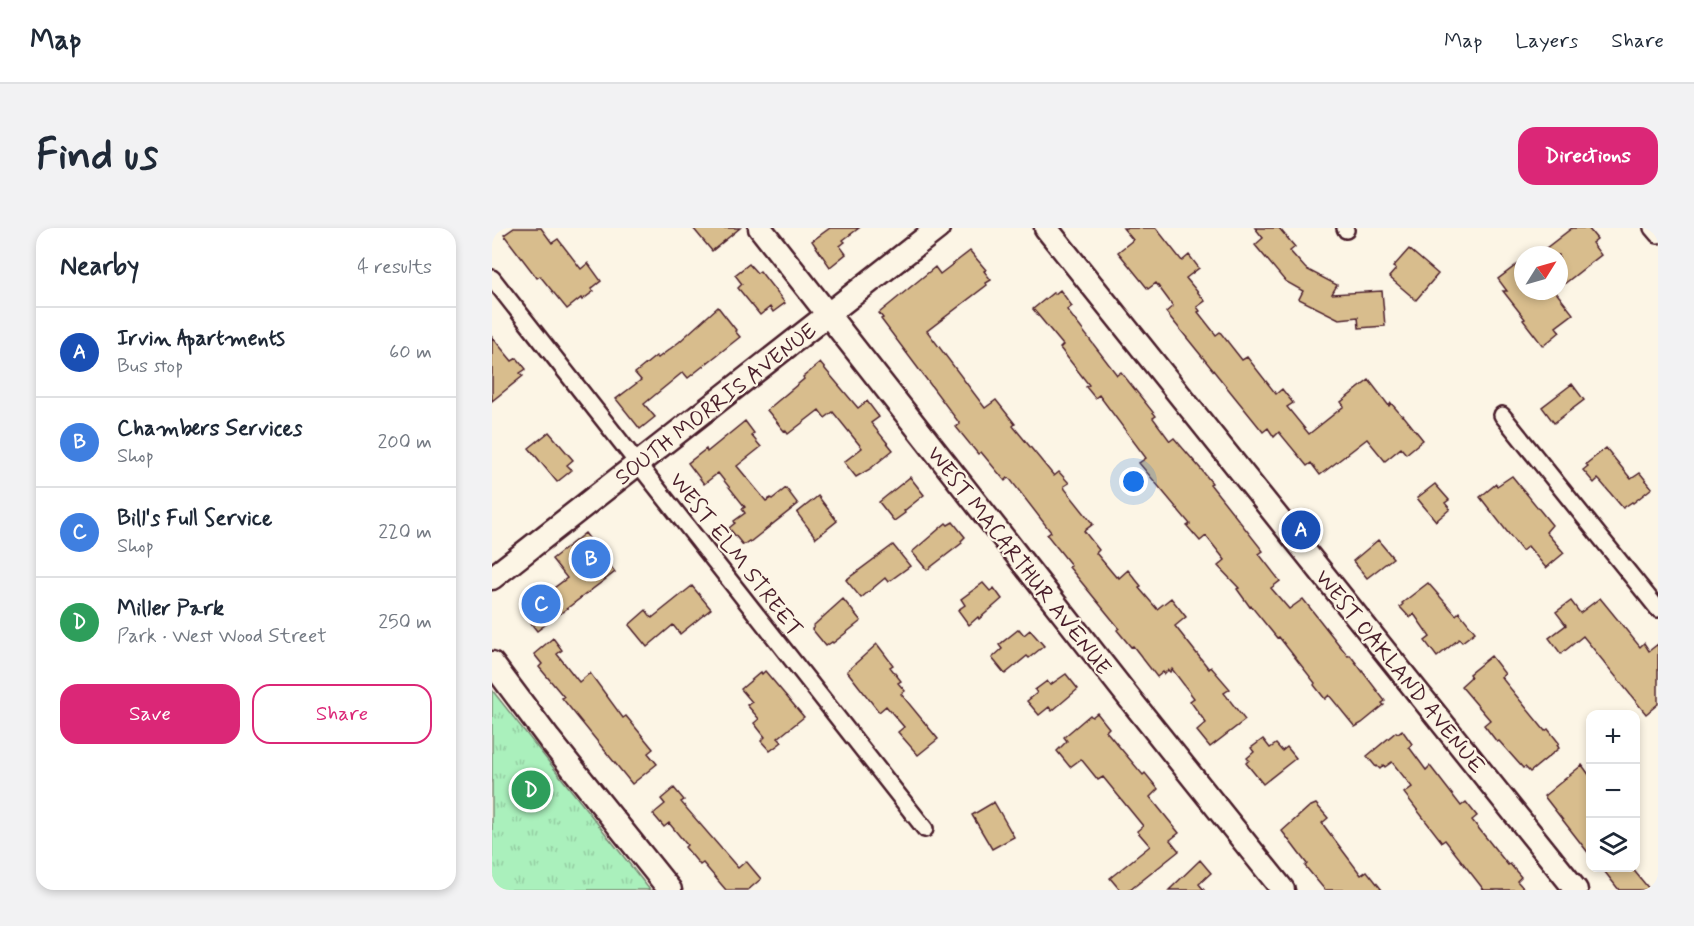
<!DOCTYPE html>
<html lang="en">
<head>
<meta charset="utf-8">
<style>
	:root { --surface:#fff; --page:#f2f2f3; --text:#1f2937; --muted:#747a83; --line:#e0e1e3; --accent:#db2777 }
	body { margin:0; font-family:Mynerve,sans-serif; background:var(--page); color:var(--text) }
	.controls { position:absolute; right:18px; bottom:18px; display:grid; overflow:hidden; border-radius:12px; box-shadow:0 3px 9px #0003 }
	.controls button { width:54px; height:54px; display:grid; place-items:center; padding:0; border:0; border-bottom:2px solid var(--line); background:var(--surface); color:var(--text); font:30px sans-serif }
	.compass { position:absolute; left:1022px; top:18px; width:54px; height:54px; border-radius:50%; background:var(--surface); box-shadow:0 3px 9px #0003; rotate:53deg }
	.you { position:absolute; left:642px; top:254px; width:21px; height:21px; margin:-15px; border:4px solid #fff; border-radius:50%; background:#1a73e8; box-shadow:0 0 0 9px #1a73e833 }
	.badge { display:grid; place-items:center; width:39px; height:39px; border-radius:50%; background:var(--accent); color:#fff; font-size:20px; font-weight:700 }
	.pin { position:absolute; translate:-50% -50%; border:3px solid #fff; box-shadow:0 2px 6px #0006 }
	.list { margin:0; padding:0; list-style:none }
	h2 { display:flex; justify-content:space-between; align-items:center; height:78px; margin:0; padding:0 24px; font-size:26px }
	h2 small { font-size:20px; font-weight:400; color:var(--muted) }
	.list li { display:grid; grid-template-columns:39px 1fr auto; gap:18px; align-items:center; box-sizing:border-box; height:90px; padding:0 24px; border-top:2px solid var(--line) }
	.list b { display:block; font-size:22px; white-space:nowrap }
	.list p { margin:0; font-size:20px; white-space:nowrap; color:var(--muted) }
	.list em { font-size:20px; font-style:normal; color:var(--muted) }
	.actions { display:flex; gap:12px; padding:18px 24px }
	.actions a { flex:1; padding:14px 0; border:2px solid var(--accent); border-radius:18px; text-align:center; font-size:21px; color:var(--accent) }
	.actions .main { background:var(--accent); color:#fff }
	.icon { flex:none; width:33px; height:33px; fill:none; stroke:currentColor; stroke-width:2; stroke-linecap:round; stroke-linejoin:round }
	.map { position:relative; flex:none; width:1166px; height:662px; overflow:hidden; border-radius:18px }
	header { display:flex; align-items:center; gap:36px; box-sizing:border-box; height:84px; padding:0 30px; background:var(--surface); border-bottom:2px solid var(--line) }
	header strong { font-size:28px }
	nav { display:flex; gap:33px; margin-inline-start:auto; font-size:21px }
	.intro { display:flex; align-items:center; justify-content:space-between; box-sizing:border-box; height:144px; padding:0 36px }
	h1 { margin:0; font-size:42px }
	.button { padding:15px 27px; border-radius:18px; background:var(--accent); color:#fff; font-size:21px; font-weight:700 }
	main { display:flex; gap:36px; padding:0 36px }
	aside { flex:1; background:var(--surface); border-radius:18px; box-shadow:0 3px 9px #0003 }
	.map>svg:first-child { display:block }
	.grass { fill:url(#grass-tufts); stroke:#7a8874; stroke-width:1.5 }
	.building { fill:#d8bd8d; stroke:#4a1f2b; stroke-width:1.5 }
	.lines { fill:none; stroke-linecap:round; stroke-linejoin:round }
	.street-casing { stroke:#4a1f2b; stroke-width:20 }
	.secondary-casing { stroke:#4a1f2b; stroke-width:27 }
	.street { stroke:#fcf5e5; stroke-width:15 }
	.secondary { stroke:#fcf5e5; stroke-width:22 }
	.labels { text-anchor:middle; stroke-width:4.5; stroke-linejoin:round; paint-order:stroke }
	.street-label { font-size:22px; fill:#4a1f2b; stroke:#fcf5e5 }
</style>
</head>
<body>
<header>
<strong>Map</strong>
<nav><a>Map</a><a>Layers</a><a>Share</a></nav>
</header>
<div class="intro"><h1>Find us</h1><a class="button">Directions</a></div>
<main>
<aside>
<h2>Nearby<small>4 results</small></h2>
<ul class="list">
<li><span class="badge" style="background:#1a4fb4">A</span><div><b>Irvin Apartments</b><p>Bus stop</p></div><em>60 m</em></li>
<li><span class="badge" style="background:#3f7fe0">B</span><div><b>Chambers Services</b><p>Shop</p></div><em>200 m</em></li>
<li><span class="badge" style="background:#3f7fe0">C</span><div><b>Bill's Full Service</b><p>Shop</p></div><em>220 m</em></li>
<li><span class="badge" style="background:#2e9e5b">D</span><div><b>Miller Park</b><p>Park · West Wood Street</p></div><em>250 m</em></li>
</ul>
<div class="actions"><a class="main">Save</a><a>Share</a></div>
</aside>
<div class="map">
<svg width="1166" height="662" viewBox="0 0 1166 662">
	<defs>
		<pattern id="grass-tufts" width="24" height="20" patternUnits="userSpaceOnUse" patternTransform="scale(1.5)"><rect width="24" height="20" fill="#aaf0bc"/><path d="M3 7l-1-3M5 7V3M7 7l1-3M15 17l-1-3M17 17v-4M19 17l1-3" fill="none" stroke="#94cda2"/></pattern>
	</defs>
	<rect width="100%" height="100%" fill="#fcf5e5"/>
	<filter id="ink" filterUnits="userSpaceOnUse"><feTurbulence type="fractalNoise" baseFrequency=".0167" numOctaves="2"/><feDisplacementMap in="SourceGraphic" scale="12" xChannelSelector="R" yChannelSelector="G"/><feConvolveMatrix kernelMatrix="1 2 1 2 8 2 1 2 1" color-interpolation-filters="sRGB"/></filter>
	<g filter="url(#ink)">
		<path class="grass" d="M0,462L158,662H0Z"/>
		<path class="building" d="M22,0H49L60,15L66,11L89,41L96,35L109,53L99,61L102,63L90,72L89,70L75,81L48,48L45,50L12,7Z
			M201,0H248L220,23Z
			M338,0H367L351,12L353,14L348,18L354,26L338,39L320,13Z
			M631,0H664L690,33L697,27L707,40L694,50L713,73L705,79L708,83L706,84L724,107L728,104L750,132L755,129L784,166L790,161L801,175L795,179L817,206L852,178L849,174L877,152L897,178L899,175L910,188L911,187L931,212L914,226L909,220L893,233L875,211L828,247L819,235L815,238L787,204L782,209L776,200L771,204L674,84L681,78L664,55L656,61L626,24L641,12Z
			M763,0H787L803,19L798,23L814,41L845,57L840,66L890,63L893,98L867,100L866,89L847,91L807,71L811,63L793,53L763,17L771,10Z
			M1080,0H1096L1105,11L1100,15L1109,27L1067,60V27H1045Z
			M917,21L946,46L924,72L897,49L904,41L901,39Z
			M478,23L494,42L492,43L499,52L494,55L495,57L435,103L493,180L504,172L523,196L521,198L562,248L567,244L577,255L572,258L573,261L601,296L592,303L607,322L604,325L624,349L626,348L627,350L636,342L649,358L647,360L665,381L679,370L694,389L683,398L717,441L719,439L738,461L732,465L753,492L718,519L705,503L714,495L698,473L702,470L680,441L678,444L676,442L672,446L671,444L665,449L641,418L639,419L625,402L627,400L577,339L579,337L555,307L559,304L518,251L516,250L513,253L489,224L486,226L464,199L468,196L389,91L391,90L387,85L443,39L448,46Z
			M1031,32V63H1063L1081,86L1064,99L1068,104L1051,118L1031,92L1033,91L1011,63H1015L1006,51Z
			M257,36L265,45L268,43L293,75L281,84L278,79L268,87L246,60L250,56L243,47Z
			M568,62L580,78L575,82L625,147L629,144L664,188L661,190L678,213L682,210L708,240L720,255L718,256L771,323L767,326L788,353L779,360L797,381L811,371L856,428L858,427L893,473L890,475L892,477L870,495L863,499L837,467L833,471L822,457L823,455L787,409L785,410L759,378L758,379L745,361L747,360L726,338L733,332L714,308L708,313L695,298L698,296L647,235L654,230L607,167L603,170L594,159L597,157L568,120L571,117L541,81L562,64L563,66Z
			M226,79L244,102L243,103L248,109L196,150L191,144L152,176L163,189L148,201L124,171L149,152L143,145L164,128L166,130L187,114Z
			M0,109L20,133L25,130L34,141L28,145L31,148L0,173Z
			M328,135L366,180L375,173L387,189L379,195L401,222L378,241L364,249L352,234L370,220L341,184L333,190L327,182L296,206L293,202L292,203L275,182L312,151L311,149Z
			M1080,156L1092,172L1062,195L1050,179Z
			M253,193L262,205L259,207L269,219L245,238L274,273L279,270L280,271L294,260L306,276L258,314L257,313L251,317L237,300L243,295L242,293L253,285L250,281L253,279L226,245L212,256L196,235L214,221L215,224Z
			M57,204L81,232L75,237L80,242L65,254L37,220Z
			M1114,220L1139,251L1148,245L1160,260L1141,275L1140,274L1131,280L1108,253L1106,251L1102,255L1091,242L1096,238L1094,236Z
			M1020,248L1060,297L1054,304L1072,325L1054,340L1036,318L1030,323L988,269L1004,256L1005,258Z
			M418,249L432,267L412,283L413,285L402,293L387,274Z
			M943,256L957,272L953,275L958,281L944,293L925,270Z
			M326,268L345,293L324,310L305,285Z
			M461,294L473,309L469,313L470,315L435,342L420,324L454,295L456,297Z
			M93,305L123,344L45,403L30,384L75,350L60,331Z
			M886,312L901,330L875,350L861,333Z
			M401,317L418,338L396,354L393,350L369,370L354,352Z
			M491,355L498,363L502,360L510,371L487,391L486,389L477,397L466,382L473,377L469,371Z
			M936,355L964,387L967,384L983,404L970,414L967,411L945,429L933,413L938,409L922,386L918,390L908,379L911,376L910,375Z
			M200,358L219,381L188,406L181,397L155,419L137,397L154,382L160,390Z
			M1108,370L1148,419L1152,415L1157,423L1166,416V476L1154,486L1091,408L1069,426L1057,410L1074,397L1064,384L1079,373L1088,385Z
			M351,371L369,393L341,415L340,414L334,418L320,401L322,399L321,398Z
			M527,401L532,407L538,402L552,418L537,430L535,428L513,446L500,430L510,421L507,417Z
			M61,410L70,422L65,426L87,454L98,445L131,490L134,488L161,521L156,525L165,536L140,556L70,470L72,469L47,439L50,436L42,426Z
			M385,416L401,437L398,439L409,453L406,455L413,463L409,466L446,511L426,527L406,504L412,499L394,478L387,484L355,443Z
			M999,428L1013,446L1009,449L1053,503L1056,501L1067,515L1065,517L1067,520L1038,544L1033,539L1031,540L1007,513L1005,514L992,497L998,492L969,458L979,449L977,446Z
			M273,443L312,489L286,510L290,514L278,523L269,513L273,509L262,495L267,491L255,477L260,474L249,461L269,444L270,446Z
			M574,446L586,461L560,483L557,479L547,487L535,473L545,465L543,462L555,453L558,457Z
			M605,485L617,500L614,503L651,547L653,545L666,561L658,569L687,605L678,612L687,623L638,662H628L618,650L658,618L645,603L651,598L611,549L606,552L589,531L578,539L565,523L575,513L572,509L598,487L600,489Z
			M910,502L920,516L917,519L934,542L938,538L969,578L974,574L985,588L980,592L1016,637L1018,636L1029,649L1025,653L1033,662H992L953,612L950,614L912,565L920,559L900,534L893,539L892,537L888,541L885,538L884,539L875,528L904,504L906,505Z
			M771,511L778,520L784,516L790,523L795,519L804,530L771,556L754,535L757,532L755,530L762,524L759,520Z
			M1090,537L1098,548V627L1052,568Z
			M182,560L192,572L189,574L246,640L254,633L269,651L256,662H234L211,635L208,637L193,619L195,617L177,595L172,599L161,586L173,576L169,571Z
			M502,574L522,609L500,621L480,587Z
			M824,576L836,590L830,595L869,647L875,643L890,662H833L813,638L815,636L790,603L817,579Z
			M708,632L719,645L707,656L712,662H677Z
			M1109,639H1139L1158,662H1127Z"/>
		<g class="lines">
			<defs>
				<path id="street" d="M853,0L854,2
					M1160,0L1166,7
					M0,50L433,601
					M1010,187L1166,381"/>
				<path id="secondary" d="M268,0L638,471L791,662
					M554,0L1084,662
					M0,350L446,0
					M0,435L57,511L178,662"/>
			</defs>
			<use href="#street" class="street-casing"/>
			<use href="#secondary" class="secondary-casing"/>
			<use href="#street" class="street"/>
			<use href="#secondary" class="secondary"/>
		</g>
	</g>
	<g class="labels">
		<g class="street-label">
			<text transform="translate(223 175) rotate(-38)" y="8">SOUTH MORRIS AVENUE</text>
			<text transform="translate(245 326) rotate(52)" y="8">WEST ELM STREET</text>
			<text transform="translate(528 332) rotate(52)" y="8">WEST MACARTHUR AVENUE</text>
			<text transform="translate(909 443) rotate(51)" y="8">WEST OAKLAND AVENUE</text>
		</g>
	</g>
</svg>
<div class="controls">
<button>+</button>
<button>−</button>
<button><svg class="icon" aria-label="layers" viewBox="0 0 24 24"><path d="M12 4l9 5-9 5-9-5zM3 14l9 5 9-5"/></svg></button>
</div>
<svg class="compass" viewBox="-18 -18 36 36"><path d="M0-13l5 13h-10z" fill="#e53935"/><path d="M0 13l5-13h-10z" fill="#747a83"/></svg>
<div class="you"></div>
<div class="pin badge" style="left:809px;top:302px;background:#1a4fb4">A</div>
<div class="pin badge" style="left:99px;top:331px;background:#3f7fe0">B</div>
<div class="pin badge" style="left:49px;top:376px;background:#3f7fe0">C</div>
<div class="pin badge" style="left:39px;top:562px;background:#2e9e5b">D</div>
</div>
</main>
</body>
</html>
